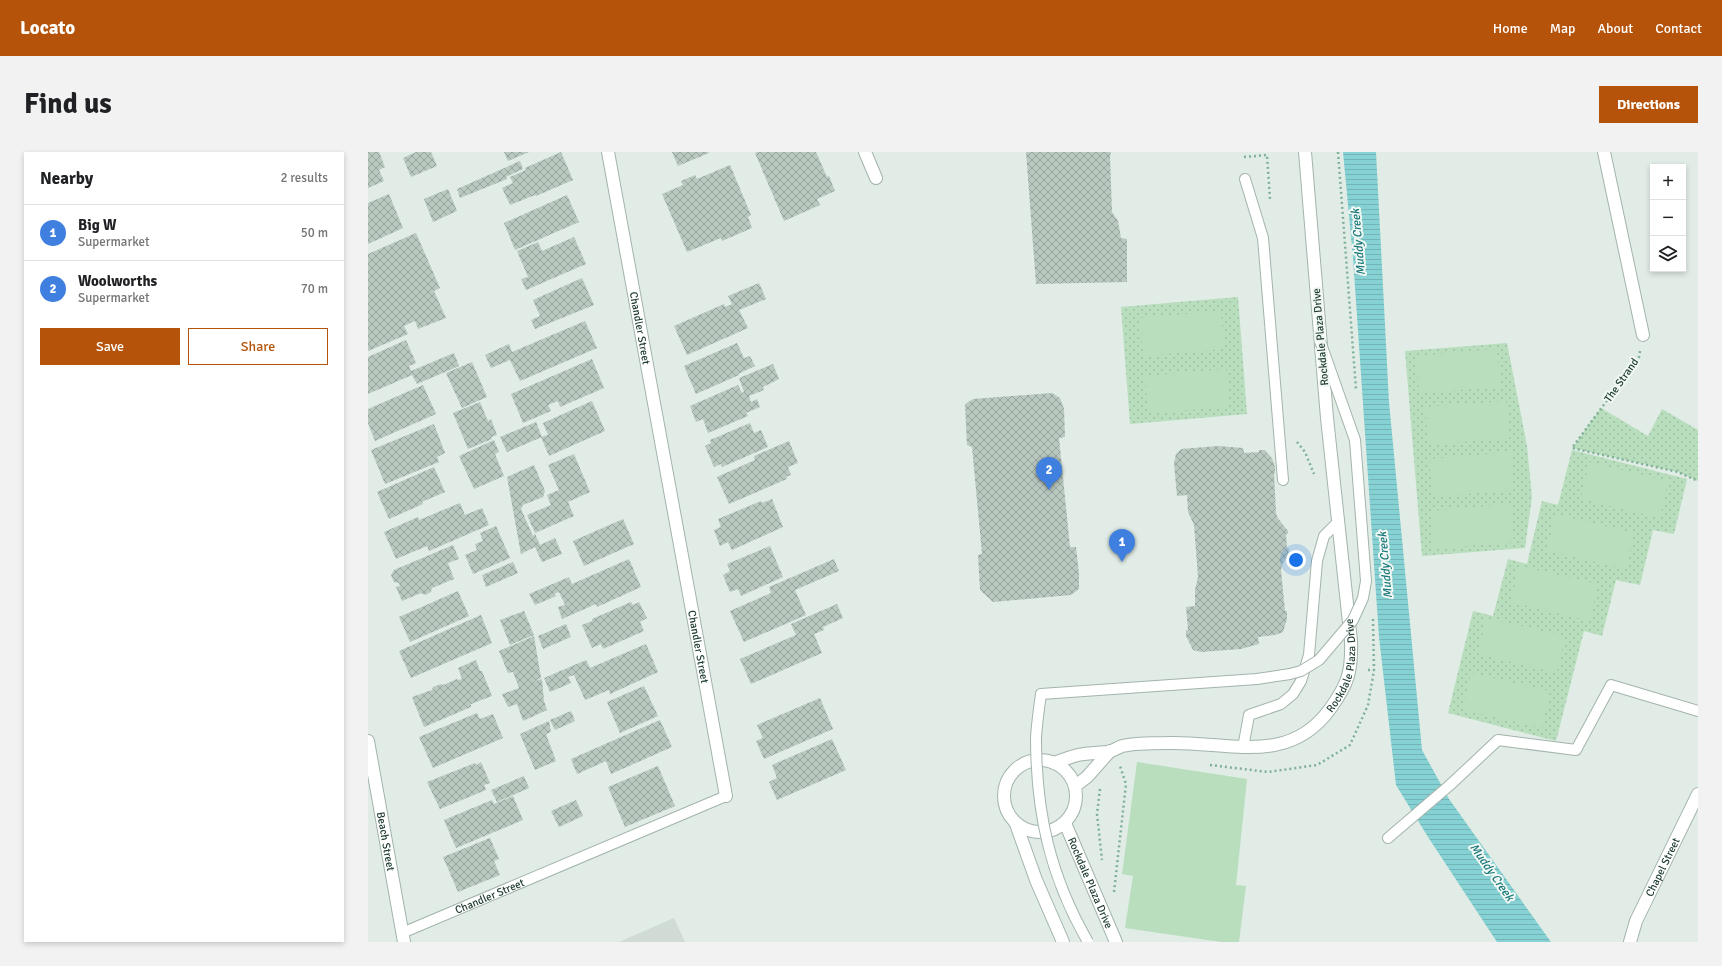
<!DOCTYPE html>
<html lang="en">
<head>
<meta charset="utf-8">
<style>
	:root { --surface:#fff; --page:#f2f2f2; --text:#202124; --muted:#757577; --line:#e0e0e0; --accent:#b45309 }
	body { margin:0; font-family:Signika,sans-serif; background:var(--page); color:var(--text) }
	.controls { position:absolute; right:12px; top:12px; display:grid; overflow:hidden; border-radius:0px; box-shadow:0 2px 6px #0003 }
	.controls button { width:36px; height:36px; display:grid; place-items:center; padding:0; border:0; border-bottom:1px solid var(--line); background:var(--surface); color:var(--text); font:20px sans-serif }
	.you { position:absolute; left:928px; top:408px; width:14px; height:14px; margin:-10px; border:3px solid #fff; border-radius:50%; background:#1a73e8; box-shadow:0 0 0 6px #1a73e833 }
	.badge { display:grid; place-items:center; width:26px; height:26px; border-radius:50%; background:var(--accent); color:#fff; font-size:13px; font-weight:700 }
	.pin { position:absolute; translate:-50% -33px; filter:drop-shadow(0 1px 2px #0008) }
	.pin::after { content:''; position:absolute; top:21px; width:14px; height:12px; background:inherit; clip-path:polygon(0 0,100% 0,50% 100%) }
	.list { margin:0; padding:0; list-style:none }
	h2 { display:flex; justify-content:space-between; align-items:center; height:52px; margin:0; padding:0 16px; font-size:17px }
	h2 small { font-size:13px; font-weight:400; color:var(--muted) }
	.list li { display:grid; grid-template-columns:26px 1fr auto; gap:12px; align-items:center; box-sizing:border-box; height:56px; padding:0 16px; border-top:1px solid var(--line) }
	.list b { display:block; font-size:15px; white-space:nowrap }
	.list p { margin:0; font-size:13px; white-space:nowrap; color:var(--muted) }
	.list em { font-size:13px; font-style:normal; color:var(--muted) }
	.actions { display:flex; gap:8px; padding:12px 16px }
	.actions a { flex:1; padding:9px 0; border:1px solid var(--accent); border-radius:0px; text-align:center; font-size:14px; color:var(--accent) }
	.actions .main { background:var(--accent); color:#fff }
	.icon { flex:none; width:22px; height:22px; fill:none; stroke:currentColor; stroke-width:2; stroke-linecap:round; stroke-linejoin:round }
	.map { position:relative; flex:none; width:1330px; height:790px; overflow:hidden; border-radius:0px }
	header { display:flex; align-items:center; gap:24px; box-sizing:border-box; height:56px; padding:0 20px; background:var(--accent); color:#fff }
	header strong { font-size:19px }
	nav { display:flex; gap:22px; margin-inline-start:auto; font-size:14px }
	.intro { display:flex; align-items:center; justify-content:space-between; box-sizing:border-box; height:96px; padding:0 24px }
	h1 { margin:0; font-size:28px }
	.button { padding:10px 18px; border-radius:0px; background:var(--accent); color:#fff; font-size:14px; font-weight:700 }
	main { display:flex; gap:24px; padding:0 24px }
	aside { flex:1; background:var(--surface); border-radius:0px; box-shadow:0 2px 6px #0003 }
	.map>svg:first-child { display:block }
	.built { fill:#cfdbd4 }
	.grass { fill:url(#grass-dots) }
	.pitch { fill:#b8debd }
	.water { fill:url(#water-rules) }
	.building { fill:url(#building-cross-hatch) }
	.lines { fill:none; stroke-linecap:round; stroke-linejoin:round }
	.service-casing { stroke:#a3b4ab; stroke-width:12 }
	.minor-casing { stroke:#a3b4ab; stroke-width:14 }
	.path { stroke:#80b09a; stroke-width:2.5; stroke-dasharray:2 3; stroke-linecap:butt }
	.service { stroke:#fff; stroke-width:10 }
	.minor { stroke:#fff; stroke-width:12 }
	.service-bridge-casing { stroke:#a3b4ab; stroke-width:12; stroke-linecap:butt }
	.service-bridge { stroke:#fff; stroke-width:10 }
	.labels { text-anchor:middle; stroke-width:4; stroke-linejoin:round; paint-order:stroke }
	.street-label { font-size:11px; fill:#203d31; stroke:#f1f8f3 }
	.water-label { font-size:12px; font-style:italic; fill:#19777a; stroke:#f1f8f3 }
</style>
</head>
<body>
<header>
<strong>Locato</strong>
<nav><a>Home</a><a>Map</a><a>About</a><a>Contact</a></nav>
</header>
<div class="intro"><h1>Find us</h1><a class="button">Directions</a></div>
<main>
<aside>
<h2>Nearby<small>2 results</small></h2>
<ul class="list">
<li><span class="badge" style="background:#3f7fe0">1</span><div><b>Big W</b><p>Supermarket</p></div><em>50 m</em></li>
<li><span class="badge" style="background:#3f7fe0">2</span><div><b>Woolworths</b><p>Supermarket</p></div><em>70 m</em></li>
</ul>
<div class="actions"><a class="main">Save</a><a>Share</a></div>
</aside>
<div class="map">
<svg width="1330" height="790" viewBox="0 0 1330 790">
	<defs>
		<pattern id="grass-dots" width="8" height="8" patternUnits="userSpaceOnUse"><rect width="8" height="8" fill="#b8debd"/><path d="M2 2h.1M6 6h.1" fill="none" stroke="#9ebfa3" stroke-width="1.8" stroke-linecap="round"/></pattern>
		<pattern id="water-rules" width="6" height="5" patternUnits="userSpaceOnUse"><rect width="6" height="5" fill="#86d1d3"/><path d="M0 2.5h6" fill="none" stroke="#73b4b6"/></pattern>
		<pattern id="building-cross-hatch" width="8" height="8" patternUnits="userSpaceOnUse"><rect width="8" height="8" fill="#b9c9c0"/><path d="M0 0l8 8M0 8l8-8" fill="none" stroke="#96a49d"/></pattern>
	</defs>
	<rect width="100%" height="100%" fill="#e0ece5"/>
	<path class="built" d="M306,766L317,790H251Z"/>
	<path class="grass" d="M870,145L879,262L762,272L753,155Z
		M1139,191L1159,294L1164,345L1157,396L1054,404L1037,199Z
		M1233,256L1280,284L1294,257L1330,278V329L1310,320L1204,296Z
		M1204,298L1319,327L1306,382L1285,378L1272,433L1248,428L1234,484L1216,479L1188,589L1080,561L1105,459L1125,464L1140,407L1159,412L1174,349L1190,353Z"/>
	<path class="pitch" d="M853,159L856,197L775,204L772,166Z
		M1129,197L1133,235L1051,241L1048,204Z
		M858,217L861,255L780,261L777,224Z
		M1138,249L1142,286L1060,293L1057,255Z
		M1143,300L1146,338L1065,345L1061,307Z
		M1221,310L1300,329L1292,366L1213,347Z
		M1143,352L1146,390L1065,397L1062,359Z
		M1187,362L1266,381L1258,417L1179,399Z
		M1151,414L1230,432L1222,469L1143,450Z
		M1118,466L1197,484L1189,521L1110,502Z
		M1103,521L1182,539L1174,576L1095,558Z
		M769,610L879,627L868,733L878,734L871,790H853L757,776L765,724L754,722Z"/>
	<path class="water" d="M975,0H1008L1021,250L1054,598L1081,647L1183,790H1129L1060,685L1028,633L1011,485L985,106Z"/>
	<path class="building" d="M0,0H11L17,15L11,18L16,29L0,36Z
		M48,0H63L69,14L43,25L35,6Z
		M136,0H161L140,9Z
		M193,0L205,28L168,44L167,43L142,53L134,36L145,31L142,25L158,18L157,16Z
		M304,0H340L341,1L310,14Z
		M389,0H448L459,25L461,24L467,39L449,47L452,53L416,69L387,1Z
		M658,0H743L742,4L744,60L750,69L753,86L759,87V130L668,132Z
		M152,9L155,17L138,25L139,27L92,46L89,37Z
		M362,13L383,63L380,65L384,76L354,89L353,86L319,100L294,42L315,33L313,29L327,23L329,27Z
		M80,37L89,59L65,70L56,47Z
		M21,42L35,76L0,92V51Z
		M199,43L211,70L147,98L136,71Z
		M48,81L72,136L66,139L78,166L50,177L47,169L36,174L40,182L0,199V102Z
		M206,85L218,112L158,138L153,127L160,125L149,99L170,90L174,99Z
		M214,126L226,153L167,177L163,168L172,164L165,148Z
		M391,131L398,147L371,158L380,176L319,203L306,174L356,152L357,155L364,152L360,144Z
		M217,169L229,196L152,229L142,208L123,216L117,203L141,192L144,200Z
		M38,188L48,211L41,214L43,219L86,201L91,214L49,232L44,223L0,242V205Z
		M369,191L376,206L382,204L387,214L370,222L371,223L328,242L316,214Z
		M224,207L236,236L192,255L190,249L180,253L183,259L155,271L143,242Z
		M104,210L119,245L94,256L78,221Z
		M405,212L411,227L395,235L396,238L381,244L383,250L389,247L392,255L378,261L380,264L340,281L335,267L328,270L322,254L370,233L374,241L376,240L371,226Z
		M55,233L68,262L7,289L0,271V257Z
		M684,241L692,246L696,257L697,285L691,286L702,395H708L711,422V437L703,443L625,450L612,438L610,403L614,402L604,295L599,293L597,252L605,247Z
		M224,249L237,279L181,304L173,285L180,283L175,271Z
		M112,250L120,269L123,267L129,283L123,285L124,287L100,297L85,261Z
		M168,270L174,285L139,300L132,285Z
		M382,271L386,281L393,278L400,295L354,315L353,312L346,315L337,294L343,291L342,288Z
		M66,272L77,301L69,305L71,310L17,332L3,298Z
		M126,288L131,300L127,302L136,324L106,337L91,304Z
		M421,289L430,311L420,315L423,323L418,325L419,327L361,352L349,325L387,308L386,304Z
		M850,294L875,296L876,301L891,300V298H897L904,306L907,315V321H906L908,361L909,365L920,379V382H918L919,396H921L920,403L914,413L913,418L917,459H919V467L915,480L907,483L890,485L891,492L873,497L833,500L825,498L818,484V478H820L818,455L827,454V438L830,425L826,373L820,360L819,343L809,344L806,311L808,302L813,297Z
		M206,302L222,340L200,350L206,364L167,381L159,363L183,353L179,343L191,338L180,313Z
		M166,313L177,339L175,345L155,353L153,357L165,384L167,382L172,393L187,386L194,402L174,410L167,395L153,402L139,325Z
		M66,315L77,340L54,350L55,352L21,367L9,340Z
		M404,347L415,375L364,398L360,390L352,394L346,378L353,375L350,367L393,349L394,351Z
		M92,351L97,363L114,356L121,373L61,399L59,394L28,407L16,380L50,365L51,368Z
		M255,367L266,392L216,414L205,389Z
		M128,374L142,406L105,422L97,403L109,398L107,392L115,389L112,381Z
		M85,393L91,407L80,411L86,427L64,436L63,440L57,443L53,441L34,449L28,435L32,434L31,431L26,430L23,423L26,418Z
		M402,394L415,425L373,444L370,437L362,440L355,423L362,419L359,412Z
		M261,407L273,435L229,455L228,452L194,467L190,455L197,453L191,440L186,442L188,444L167,453L161,442L201,425L204,432Z
		M466,407L471,419L427,438L438,463L376,490L362,459L403,441L401,435Z
		M145,410L150,421L118,435L114,423Z
		M90,439L101,464L42,490L31,465Z
		M263,450L265,453L271,450L279,466L272,470L276,479L235,497L233,492L224,496L214,473L224,469V467Z
		M469,452L475,466L455,475L456,478L446,482L454,501L383,532L372,507L428,483L423,472Z
		M156,459L166,483L142,493L132,468Z
		M113,463L124,491L43,526L31,499Z
		M198,472L203,485L175,497L170,484Z
		M166,484L173,526L166,529L174,527L176,549L179,558L155,569L149,552L140,555L134,542L151,536L145,520L140,521L131,499Z
		M278,492L290,520L242,542L241,538L217,548L206,523L200,525L203,531L182,540L176,526L218,508L222,516Z
		M108,508L112,519H114L124,544L103,552V555L56,575L44,545L64,538L65,535L73,532L75,533L89,527L90,528L94,527L90,516Z
		M276,534L290,564L252,581L239,550Z
		M452,546L465,577L396,607L388,589L395,586L389,573Z
		M203,559L207,569L187,578L182,568Z
		M109,561L112,567L125,562L135,586L65,616L51,585Z
		M292,568L304,595L243,622L238,609L209,622L203,607Z
		M181,569L183,580L178,582L188,609L167,618L152,582Z
		M464,587L478,618L409,648L401,630L409,626L404,613Z
		M113,610L122,631L116,633L118,638L72,657L59,630L107,611L108,613Z
		M290,614L307,654L257,675L240,635Z
		M156,624L161,636L129,650L123,638Z
		M145,644L155,668L88,696L76,668L124,648L126,652Z
		M208,648L215,664L191,675L183,659Z
		M122,686L131,707L126,709L132,723L90,740L75,705Z"/>
	<g class="lines">
		<defs>
			<g id="service">
				<path d="M877,27L895,86L915,328"/>
				<path d="M875,596L881,563L913,552L925,542L933,529L941,503L949,409L956,384L971,369"/>
				<path d="M1020,686L1082,633L1130,588L1208,598L1243,533L1330,559"/>
				<path id="s1" d="M34,781L358,644"/>
			</g>
			<g id="minor">
				<path id="s2" d="M240,0L358,644"/>
				<path d="M497,0L508,26"/>
				<path d="M1236,0L1275,183"/>
				<path id="s3" d="M0,589L36,790"/>
				<circle cx="672" cy="644" r="36"/>
				<path id="s4" d="M686,611C694,608 702,605 710,603C719,601 730,601 740,600C745,599 749,596 754,594C768,591 784,591 799,591C859,589 920,615 962,557C980,532 984,520 983,489L959,266L937,0"/>
				<path d="M707,634L719,625L742,599"/>
				<path id="s5" d="M697,671L748,790"/>
				<path d="M648,672L668,728L695,790"/>
				<path id="s6" d="M1262,790L1268,769L1330,642"/>
			</g>
		</defs>
		<use href="#service" class="service-casing"/>
		<use href="#minor" class="minor-casing"/>
		<path class="path" d="M970,0L988,237
			M876,5L899,3L902,47
			M1272,199L1271,205L1204,296L1310,320L1330,329
			M929,290L937,300L946,322
			M1000,518H1006L1005,467
			M842,613L900,620L949,613L982,593L1000,553L1006,518
			M732,637L729,662L734,708
			M746,740L758,632L752,614"/>
		<use href="#service" class="service"/>
		<use href="#minor" class="minor"/>
		<defs>
			<path id="service-bridge" d="M720,790C682,724 668,661 668,585C669,571 671,556 673,542L889,527L922,522L933,519L951,508L985,468L995,446L998,429L987,288L952,189"/>
		</defs>
		<use href="#service-bridge" class="service-bridge-casing"/>
		<use href="#service-bridge" class="service-bridge"/>
	</g>
	<g class="labels">
		<g class="street-label">
			<text dy="4" stroke="none"><textPath href="#s2" startOffset="179">Chandler Street</textPath></text>
			<text transform="translate(952 185) rotate(-95)" y="4">Rockdale Plaza Drive</text>
			<text transform="translate(1253 228) rotate(-55)" y="4">The Strand</text>
			<text dy="4" stroke="none"><textPath href="#s2" startOffset="503">Chandler Street</textPath></text>
			<text dy="4" stroke="none"><textPath href="#s4" startOffset="338">Rockdale Plaza Drive</textPath></text>
			<text dy="4" stroke="none"><textPath href="#s3" startOffset="102">Beach Street</textPath></text>
			<text dy="4" stroke="none"><textPath href="#s6" startOffset="82">Chapel Street</textPath></text>
			<text dy="4" stroke="none"><textPath href="#s5" startOffset="65">Rockdale Plaza Drive</textPath></text>
			<text dy="4" stroke="none"><textPath href="#s1" startOffset="95">Chandler Street</textPath></text>
		</g>
		<g class="water-label">
			<text transform="translate(990 90) rotate(-95)" y="4">Muddy Creek</text>
			<text transform="translate(1017 413) rotate(-95)" y="4">Muddy Creek</text>
			<text transform="translate(1124 720) rotate(55)" y="4">Muddy Creek</text>
		</g>
	</g>
</svg>
<div class="controls">
<button>+</button>
<button>−</button>
<button><svg class="icon" aria-label="layers" viewBox="0 0 24 24"><path d="M12 4l9 5-9 5-9-5zM3 14l9 5 9-5"/></svg></button>
</div>
<div class="you"></div>
<div class="pin badge" style="left:754px;top:410px;background:#3f7fe0">1</div>
<div class="pin badge" style="left:681px;top:338px;background:#3f7fe0">2</div>
</div>
</main>
</body>
</html>
